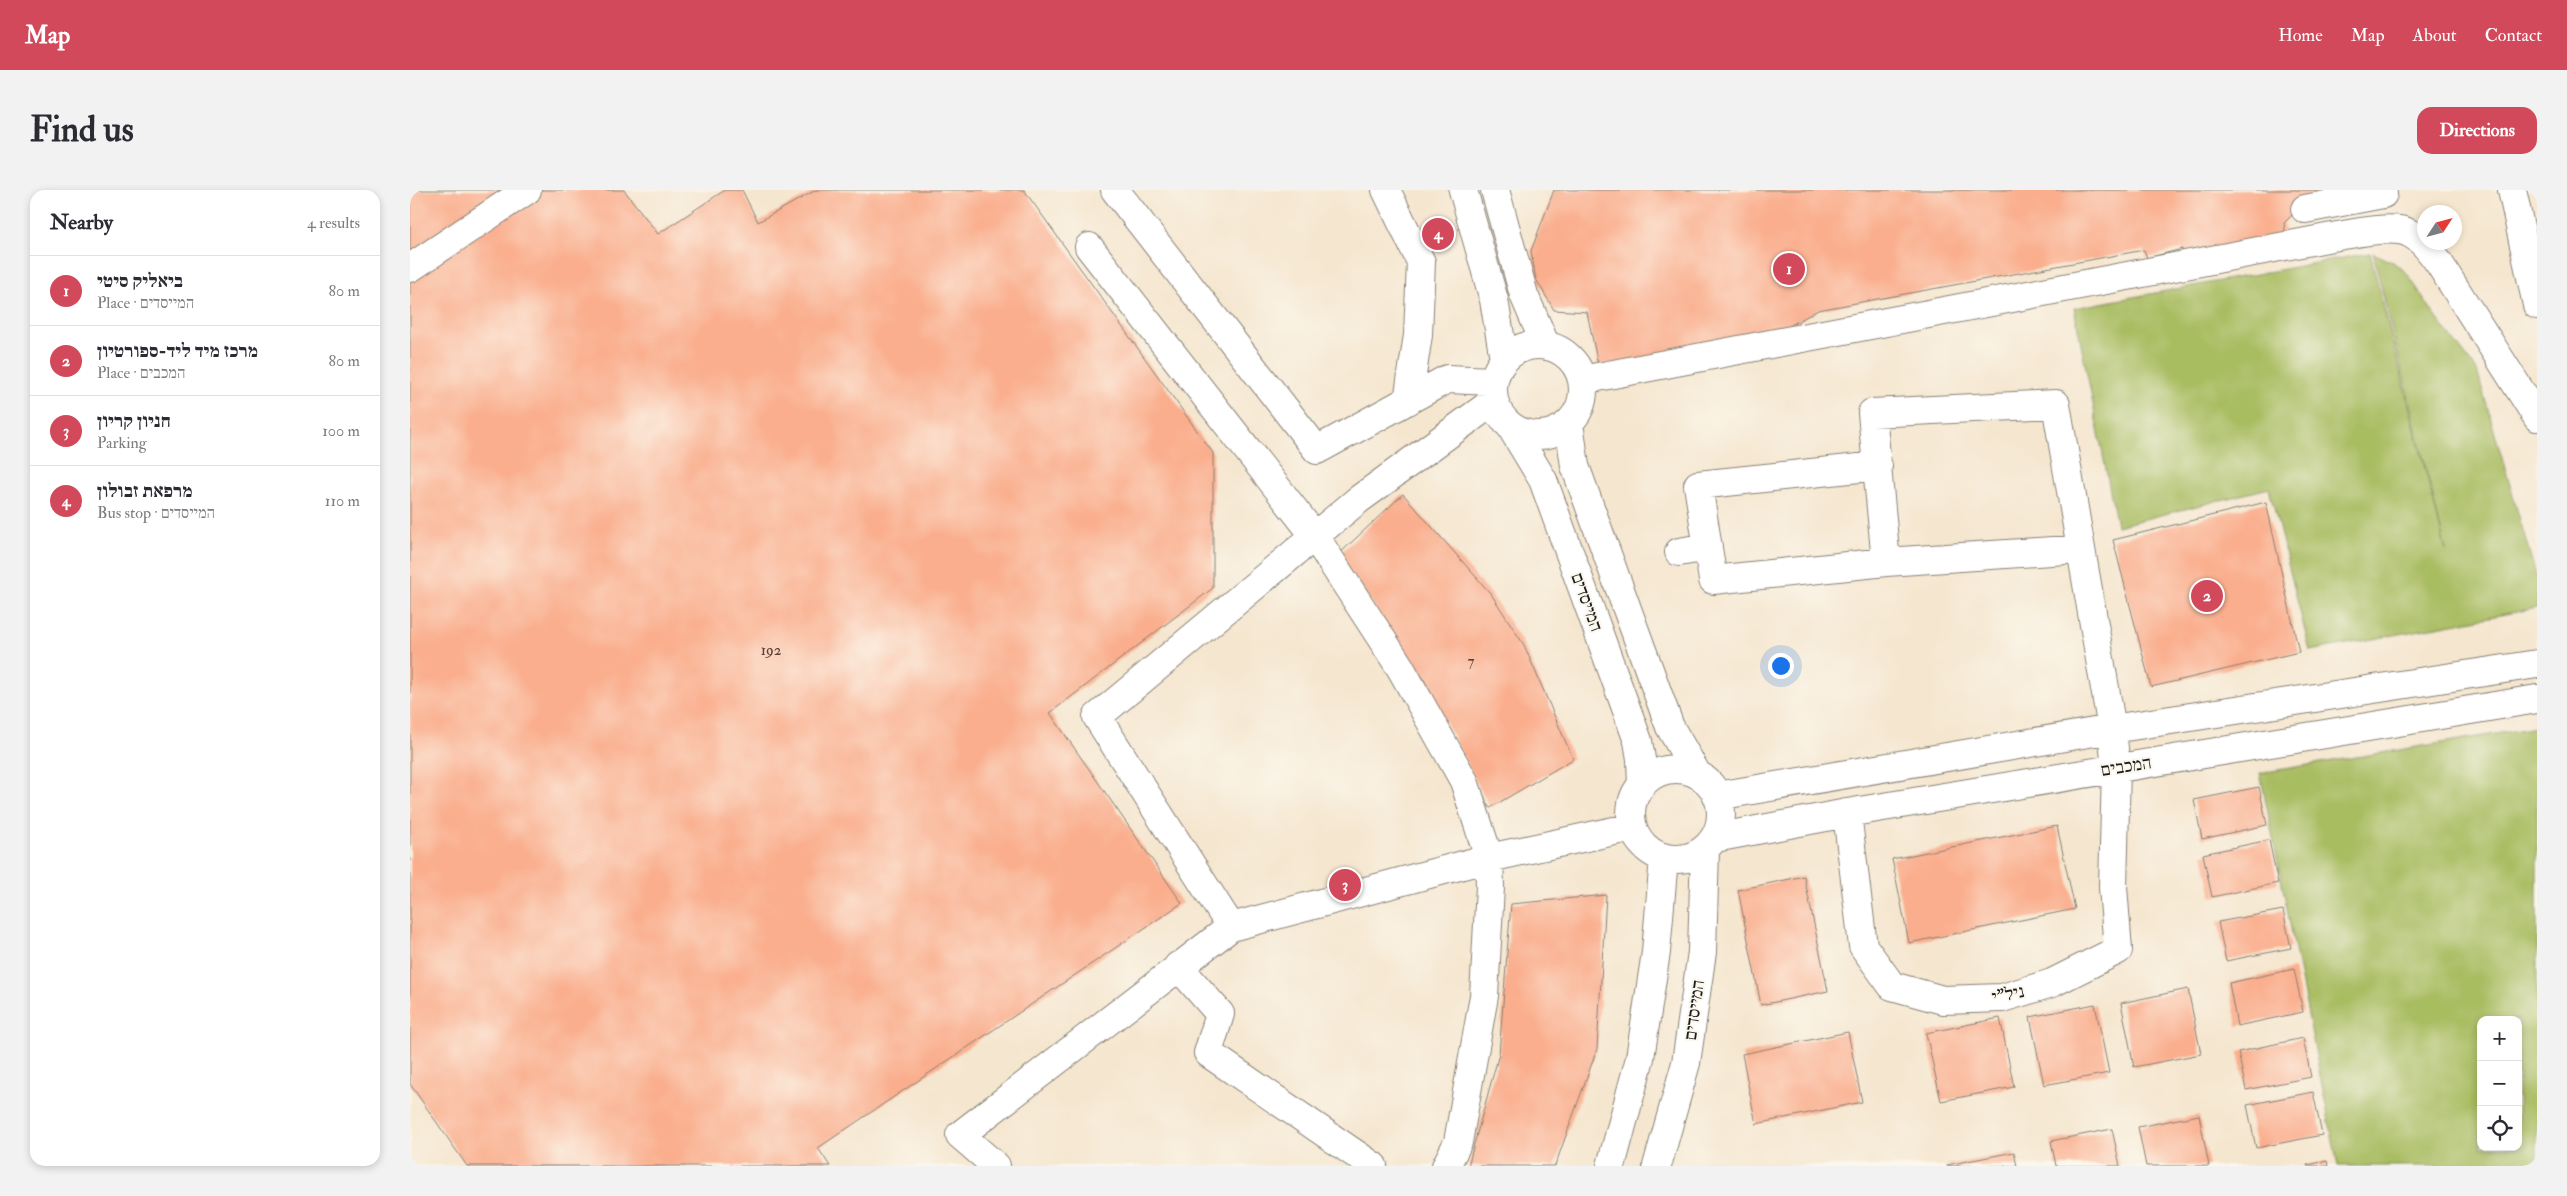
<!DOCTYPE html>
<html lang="en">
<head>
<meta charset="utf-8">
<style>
	:root { --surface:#fff; --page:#f2f2f3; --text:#2b2b33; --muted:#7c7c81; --line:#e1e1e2; --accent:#d1495b }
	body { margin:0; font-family:"IM FELL Double Pica","Frank Ruhl Libre",serif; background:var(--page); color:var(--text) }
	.controls { position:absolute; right:15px; bottom:15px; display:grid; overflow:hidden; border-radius:10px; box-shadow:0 2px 8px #0003 }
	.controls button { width:45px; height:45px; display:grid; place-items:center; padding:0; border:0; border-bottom:1px solid var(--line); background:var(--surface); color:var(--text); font:25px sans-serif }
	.compass { position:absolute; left:2007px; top:15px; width:45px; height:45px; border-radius:50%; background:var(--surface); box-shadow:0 2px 8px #0003; rotate:54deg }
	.you { position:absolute; left:1370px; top:475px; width:18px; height:18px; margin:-12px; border:4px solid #fff; border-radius:50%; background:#1a73e8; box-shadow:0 0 0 8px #1a73e833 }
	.badge { display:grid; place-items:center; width:32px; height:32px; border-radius:50%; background:var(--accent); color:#fff; font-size:16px; font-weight:700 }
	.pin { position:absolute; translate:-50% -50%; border:2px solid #fff; box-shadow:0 1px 5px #0006 }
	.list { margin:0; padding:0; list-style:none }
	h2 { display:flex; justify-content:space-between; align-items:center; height:65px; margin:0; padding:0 20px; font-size:21px }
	h2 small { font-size:16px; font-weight:400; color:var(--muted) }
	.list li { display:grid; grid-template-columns:32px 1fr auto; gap:15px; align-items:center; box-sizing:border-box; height:70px; padding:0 20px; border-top:1px solid var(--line) }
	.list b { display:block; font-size:19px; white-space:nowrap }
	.list p { margin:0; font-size:16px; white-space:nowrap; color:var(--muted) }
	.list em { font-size:16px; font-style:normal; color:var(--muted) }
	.icon { flex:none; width:28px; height:28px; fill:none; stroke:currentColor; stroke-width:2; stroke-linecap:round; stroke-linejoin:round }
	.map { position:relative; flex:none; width:2127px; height:976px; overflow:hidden; border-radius:15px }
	header { display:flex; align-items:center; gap:30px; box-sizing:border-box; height:70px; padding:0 25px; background:var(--accent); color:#fff }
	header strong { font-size:24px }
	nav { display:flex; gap:28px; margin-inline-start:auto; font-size:18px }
	.intro { display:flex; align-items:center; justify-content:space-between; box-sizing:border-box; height:120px; padding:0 30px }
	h1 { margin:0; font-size:35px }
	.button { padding:12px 22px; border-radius:15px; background:var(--accent); color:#fff; font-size:18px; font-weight:700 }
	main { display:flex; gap:30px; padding:0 30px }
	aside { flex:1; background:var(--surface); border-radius:15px; box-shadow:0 2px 8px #0003 }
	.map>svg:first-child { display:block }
	.green { fill:#a8bc61; stroke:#626c3e; fill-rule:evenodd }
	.building { fill:#faae8d }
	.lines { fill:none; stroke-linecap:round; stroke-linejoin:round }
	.minor-casing { stroke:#888176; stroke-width:30 }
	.minor { stroke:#fff; stroke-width:28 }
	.labels { text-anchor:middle; stroke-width:4; stroke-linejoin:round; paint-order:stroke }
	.number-label { font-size:15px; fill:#544038 }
	.street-label { font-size:18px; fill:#1c1c1c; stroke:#fbf7ec }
</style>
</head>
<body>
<header>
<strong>Map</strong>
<nav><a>Home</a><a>Map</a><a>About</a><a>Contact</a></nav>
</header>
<div class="intro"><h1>Find us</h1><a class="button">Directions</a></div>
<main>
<aside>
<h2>Nearby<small>4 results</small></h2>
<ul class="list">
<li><span class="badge">1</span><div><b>ביאליק סיטי</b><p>Place · המייסדים</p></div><em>80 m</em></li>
<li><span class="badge">2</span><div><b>מרכז מיד ליד-ספורטיון</b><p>Place · המכבים</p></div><em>80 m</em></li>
<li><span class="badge">3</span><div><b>חניון קריון</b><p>Parking</p></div><em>100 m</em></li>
<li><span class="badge">4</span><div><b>מרפאת זבולון</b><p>Bus stop · המייסדים</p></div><em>110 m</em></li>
</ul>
</aside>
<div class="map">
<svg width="2127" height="976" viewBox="0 0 2127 976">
	<rect width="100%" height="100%" fill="#fbf7ec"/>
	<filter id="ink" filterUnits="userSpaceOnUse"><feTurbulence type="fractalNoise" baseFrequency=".02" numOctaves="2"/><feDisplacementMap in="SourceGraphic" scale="10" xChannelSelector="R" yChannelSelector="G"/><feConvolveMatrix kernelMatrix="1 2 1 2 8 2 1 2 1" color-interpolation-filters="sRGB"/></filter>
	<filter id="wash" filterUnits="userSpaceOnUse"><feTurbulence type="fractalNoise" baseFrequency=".0096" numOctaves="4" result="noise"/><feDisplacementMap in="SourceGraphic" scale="20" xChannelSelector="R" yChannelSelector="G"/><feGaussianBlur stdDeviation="1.12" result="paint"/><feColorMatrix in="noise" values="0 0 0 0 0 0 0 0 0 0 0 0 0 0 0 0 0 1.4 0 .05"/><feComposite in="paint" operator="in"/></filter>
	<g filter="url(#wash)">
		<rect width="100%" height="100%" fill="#f5e6cf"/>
		<path class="green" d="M1960,63L2036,361L1963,63L1983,72L1997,83L2024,124L2067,181L2127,389V418L1900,461L1859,298L1707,336L1664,118Z
			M2127,537V976H1928L1850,583ZM2071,830H2108V957H2071Z"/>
		<g id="blocks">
			<path class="building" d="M0,0H214L248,44L315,0H332L348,32L406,0H614L803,263V398L640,523L772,713L408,958L420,976H57L0,894Z
				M1144,0H1907L1874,33L1876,48L1773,66L1772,59L1737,68L1734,60L1408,120L1347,154L1188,175L1177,122L1144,120L1126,89L1121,61Z
				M993,304L1081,404L1114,455L1163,569L1080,618L1013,488L928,365Z
				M1856,312L1889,462L1741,497L1703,350Z
				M1849,597L1857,635L1792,649L1784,610Z
				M1647,636L1665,719L1499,753L1482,669Z
				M1859,650L1868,693L1802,707L1793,664Z
				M1394,686L1418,801L1351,815L1328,700Z
				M1196,705L1187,859L1145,976H1058L1089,864L1101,714Z
				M1873,720L1881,758L1816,771L1808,732Z
				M1884,779L1893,822L1827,836L1819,793Z
				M1778,799L1791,864L1724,877L1711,813Z
				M1685,814L1699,883L1634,895L1620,827Z
				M1590,828L1604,897L1531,911L1516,843Z
				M1438,842L1452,912L1346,934L1332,864Z
				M1893,848L1901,887L1836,900L1828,862Z
				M1903,902L1912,945L1846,958L1837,915Z
				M1789,925L1799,976H1736L1728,937Z
				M1702,939L1710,976H1646L1641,951Z
				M1604,962L1607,976H1537V975Z
				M1917,971L1918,976H1897V975Z"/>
		</g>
	</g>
	<g filter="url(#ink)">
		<use href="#blocks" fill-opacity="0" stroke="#888176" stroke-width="1"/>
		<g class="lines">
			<defs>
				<path id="minor" d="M705,0L907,260L1037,189L1083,191
					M976,0L1011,72L1008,145L998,211
					M1053,0L1084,110L1094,169
					M1085,0L1114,105L1136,156
					M2102,0L2127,115
					M1895,19L1973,4
					M679,57L904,345L990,477L1054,591L1079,668L1080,697L1074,806L1048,952L1036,976
					M0,78L117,0
					M1083 200a45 45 0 1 1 90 0a45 45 0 1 1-90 0Z
					M1172,190L1922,47C1942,44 1982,34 1999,43C2012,49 2021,62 2029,73L2127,227
					M1159,233L1165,276L1260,537L1287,584
					M1101,237L1133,290L1228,551L1231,569L1232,595
					M1468,276L1288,295L1303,390L1476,372
					M1269,362L1298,357
					M1221 624a45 45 0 1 1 90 0a45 45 0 1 1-90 0Z
					M1307,606L1702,539L2127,474
					M1437,623L1453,756L1482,796L1533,810L1592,808L1642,793L1708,760L1703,697L1706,578L1702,539L1646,214L1462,223L1476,372L1671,359
					M1305,648L1437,623L2127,509
					M821,737L1079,668L1223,637
					M768,776L810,824L798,863L963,976
					M586,976L550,945L821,737L687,527L948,310L1084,211
					M1201,976L1230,868L1246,762L1254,668
					M1247,976L1276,873L1292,762L1295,659"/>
			</defs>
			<use href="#minor" class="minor-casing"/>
			<use href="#minor" class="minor"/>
		</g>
	</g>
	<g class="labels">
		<g class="number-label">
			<text x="361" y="465">192</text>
			<text x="1061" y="476">7</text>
		</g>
		<g class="street-label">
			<text transform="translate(1177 412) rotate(70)" y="6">המייסדים</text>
			<text transform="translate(1716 576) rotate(-9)" y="6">המכבים</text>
			<text transform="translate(1598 804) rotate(-12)" y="6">ניל"י</text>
			<text transform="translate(1284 820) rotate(-82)" y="6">המייסדים</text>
		</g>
	</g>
</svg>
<div class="controls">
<button>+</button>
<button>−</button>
<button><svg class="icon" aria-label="locate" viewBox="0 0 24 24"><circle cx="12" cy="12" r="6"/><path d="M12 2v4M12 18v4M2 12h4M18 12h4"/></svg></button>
</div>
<svg class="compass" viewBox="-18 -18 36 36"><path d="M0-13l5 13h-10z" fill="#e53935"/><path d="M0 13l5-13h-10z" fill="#7c7c81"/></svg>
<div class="you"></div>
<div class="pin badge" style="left:1379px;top:79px">1</div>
<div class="pin badge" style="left:1797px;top:406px">2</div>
<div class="pin badge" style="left:935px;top:695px">3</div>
<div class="pin badge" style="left:1028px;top:44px">4</div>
</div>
</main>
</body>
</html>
